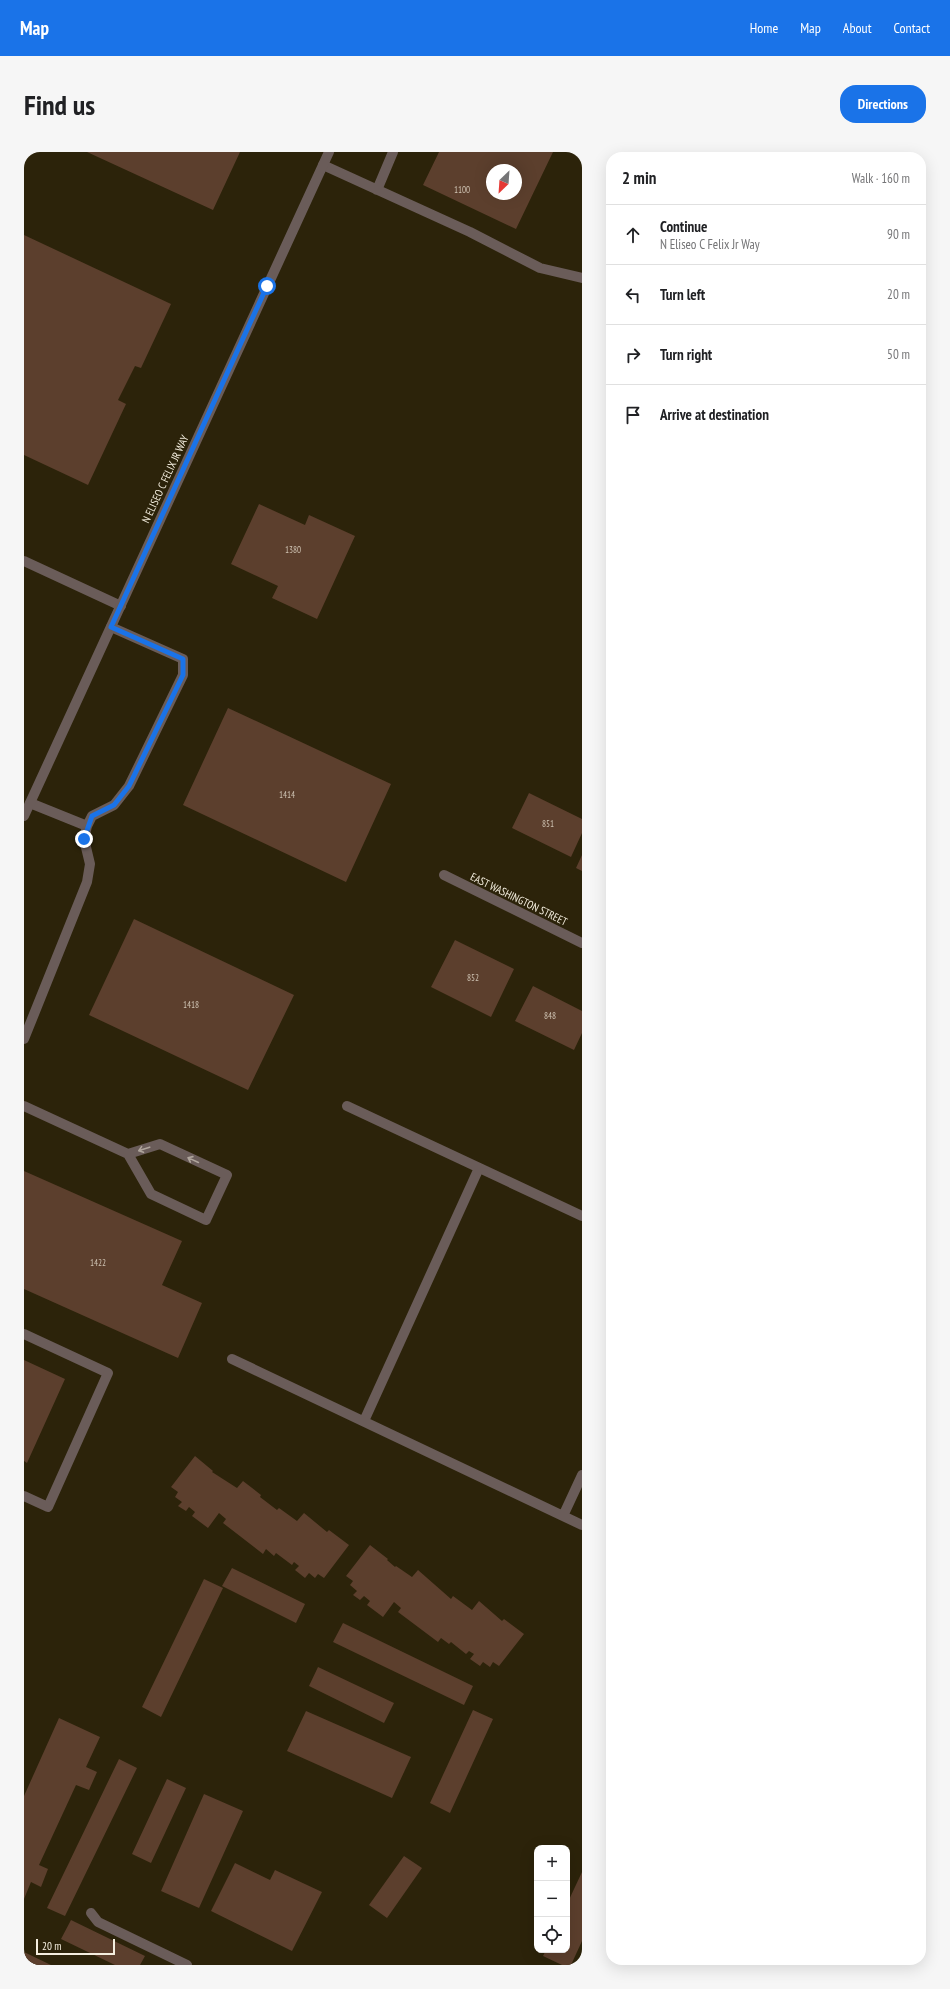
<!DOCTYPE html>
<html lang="en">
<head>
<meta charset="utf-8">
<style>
	:root { --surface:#fff; --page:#f6f6f6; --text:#202124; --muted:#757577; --line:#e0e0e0; --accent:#1a73e8 }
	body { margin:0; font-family:"PT Sans Narrow",sans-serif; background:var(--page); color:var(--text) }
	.controls { position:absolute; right:12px; bottom:12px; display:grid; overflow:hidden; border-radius:8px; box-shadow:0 4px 16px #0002 }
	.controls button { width:36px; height:36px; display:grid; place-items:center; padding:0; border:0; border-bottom:1px solid var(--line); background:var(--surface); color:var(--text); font:20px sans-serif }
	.compass { position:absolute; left:462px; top:12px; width:36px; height:36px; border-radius:50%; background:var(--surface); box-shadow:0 4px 16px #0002; rotate:205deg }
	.scale { position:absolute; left:12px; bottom:10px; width:79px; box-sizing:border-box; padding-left:4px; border:2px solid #f4eedf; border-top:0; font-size:11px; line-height:14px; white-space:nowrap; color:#f4eedf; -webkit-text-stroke:3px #2c230a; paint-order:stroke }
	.stop { position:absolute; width:12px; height:12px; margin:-9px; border:3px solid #1a73e8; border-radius:50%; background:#fff }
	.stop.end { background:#1a73e8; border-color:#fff; box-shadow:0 1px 4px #0008 }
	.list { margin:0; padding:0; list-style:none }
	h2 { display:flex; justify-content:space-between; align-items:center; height:52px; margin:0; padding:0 16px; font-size:17px }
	h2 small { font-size:13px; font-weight:400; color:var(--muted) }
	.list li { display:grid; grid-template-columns:26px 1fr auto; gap:12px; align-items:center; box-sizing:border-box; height:60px; padding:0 16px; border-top:1px solid var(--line) }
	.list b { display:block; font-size:15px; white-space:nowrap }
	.list p { margin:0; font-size:13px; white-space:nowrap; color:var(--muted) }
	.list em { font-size:13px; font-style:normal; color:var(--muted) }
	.icon { flex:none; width:22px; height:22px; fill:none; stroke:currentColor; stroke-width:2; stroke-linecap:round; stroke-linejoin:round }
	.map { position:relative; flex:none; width:558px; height:1813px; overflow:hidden; border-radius:16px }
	header { display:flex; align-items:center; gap:24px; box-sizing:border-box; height:56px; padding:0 20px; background:var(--accent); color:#fff }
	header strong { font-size:19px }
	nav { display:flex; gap:22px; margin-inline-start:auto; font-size:14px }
	.intro { display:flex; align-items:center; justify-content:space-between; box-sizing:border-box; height:96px; padding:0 24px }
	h1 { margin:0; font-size:28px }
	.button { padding:10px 18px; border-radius:16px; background:var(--accent); color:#fff; font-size:14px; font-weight:700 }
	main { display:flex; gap:24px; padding:0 24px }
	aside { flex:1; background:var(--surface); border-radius:16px; box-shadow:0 4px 16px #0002 }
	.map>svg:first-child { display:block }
	.building { fill:#5c3f2d; fill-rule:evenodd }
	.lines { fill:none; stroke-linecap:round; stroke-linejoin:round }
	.lane { stroke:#6a5c59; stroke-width:10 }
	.street { stroke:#6a5c59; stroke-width:10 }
	.oneway { stroke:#afa59c }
	.route { stroke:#1a73e8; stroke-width:5 }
	.labels { text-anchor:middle; stroke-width:3.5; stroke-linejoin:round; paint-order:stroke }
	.number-label { font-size:9px; fill:#cec2b2 }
	.street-label { font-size:11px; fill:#f4eedf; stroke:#2c230a }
</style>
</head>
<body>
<header>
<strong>Map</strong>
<nav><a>Home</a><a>Map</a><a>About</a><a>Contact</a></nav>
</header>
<div class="intro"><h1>Find us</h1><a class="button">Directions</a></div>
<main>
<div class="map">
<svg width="558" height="1813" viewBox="0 0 558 1813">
	<rect width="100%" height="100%" fill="#2c230a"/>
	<path class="building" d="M63,0H216L189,58Z
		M415,0H529L492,77L399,33ZM468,18H492V42H468Z
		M0,83L147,152L117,216L111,214L94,248L102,252L64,333L0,303Z
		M235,352L281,373L285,363L331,384L293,467L248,446L254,434L207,412Z
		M204,556L367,632L322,730L159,653Z
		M505,641L558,667V681L547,705L488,676Z
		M558,703V719L552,716Z
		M110,767L270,843L224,938L65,863Z
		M431,788L490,817L467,865L407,835Z
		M509,834L558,859V881L550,898L491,869Z
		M0,1019L158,1089L138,1133L178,1151L154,1206L0,1137Z
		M0,1208L41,1227L3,1311L0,1309Z
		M171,1304L189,1319L188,1320L213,1336L219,1329L237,1343L236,1345L253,1358L255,1356L273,1369L280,1361L303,1380L305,1378L325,1393L300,1426L294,1422L291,1426L285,1421L281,1426L271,1418L275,1414L270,1410L268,1413L252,1401L250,1404L242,1397L239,1402L199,1371L202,1367L195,1361L184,1376L168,1364L171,1360L165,1355L162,1359L154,1354L158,1350L151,1345L154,1340L147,1335Z
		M346,1393L364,1407L363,1408L371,1415L372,1414L388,1425L394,1418L427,1447L429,1444L448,1458L455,1449L478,1469L480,1467L500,1482L475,1514L469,1510L466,1515L459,1510L456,1514L446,1507L450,1502L445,1499L442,1502L427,1490L425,1492L417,1486L414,1490L374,1460L377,1456L370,1450L359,1465L343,1453L346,1449L340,1444L336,1448L329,1443L333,1439L326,1433L329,1429L322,1424Z
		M208,1416L281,1452L272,1471L198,1434Z
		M180,1427L199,1436L137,1565L118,1555Z
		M319,1471L449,1534L440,1553L309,1490Z
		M294,1515L370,1551L360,1571L285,1534Z
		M449,1558L469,1567L426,1661L406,1651Z
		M282,1559L387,1605L368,1646L263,1599Z
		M35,1566L76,1585L62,1615L73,1620L65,1638L52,1633L15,1713L24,1717L17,1735L7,1730L0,1747V1644Z
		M95,1607L113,1616L41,1764L23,1756Z
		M143,1627L162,1636L127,1711L108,1702Z
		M180,1642L219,1659L175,1756L137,1739Z
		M380,1704L398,1716L363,1766L345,1753Z
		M211,1711L246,1728L251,1718L298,1740L268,1799L187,1759Z
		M558,1720V1789L547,1813H538L519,1804L522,1798H543V1752Z
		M47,1768L121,1804L116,1813H91L37,1787Z
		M0,1800L27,1813H0Z"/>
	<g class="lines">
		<path class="lane" d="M299,13L446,80L516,116L558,126
			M353,38L369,0
			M0,409L97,454
			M6,651L63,674
			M0,887L63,730L66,712L60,687L63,674L68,664L90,653L105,634L159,523V507L87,475
			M0,954L104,1002L127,1042L182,1068L203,1023L136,992L104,1002
			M0,1182L84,1221L24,1355L0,1344
			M67,1761L74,1770L163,1813"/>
		<path class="street" d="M0,664L305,0
			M420,723L558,791
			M323,954L558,1064
			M208,1207L558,1373
			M340,1269L455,1016
			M539,1364L558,1323"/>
	</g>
	<defs><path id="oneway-shaft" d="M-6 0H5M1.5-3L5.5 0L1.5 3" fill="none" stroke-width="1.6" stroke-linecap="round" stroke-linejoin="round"/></defs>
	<g class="oneway">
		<use href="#oneway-shaft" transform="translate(120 997) rotate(162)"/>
		<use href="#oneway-shaft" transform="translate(169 1008) rotate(-155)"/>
	</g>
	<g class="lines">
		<path class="route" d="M60,687L68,664L90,653L105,634L159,523V507L87,475L243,134"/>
	</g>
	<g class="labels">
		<g class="number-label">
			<text x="438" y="41">1100</text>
			<text x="269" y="401">1380</text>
			<text x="263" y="646">1414</text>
			<text x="524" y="675">851</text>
			<text x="449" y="829">852</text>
			<text x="167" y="856">1418</text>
			<text x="526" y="867">848</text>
			<text x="74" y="1114">1422</text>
		</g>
		<g class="street-label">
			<text transform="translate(141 327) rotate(-65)" y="4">N ELISEO C FELIX JR WAY</text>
			<text transform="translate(495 747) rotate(26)" y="4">EAST WASHINGTON STREET</text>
		</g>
	</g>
</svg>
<div class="controls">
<button>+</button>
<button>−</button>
<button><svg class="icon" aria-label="locate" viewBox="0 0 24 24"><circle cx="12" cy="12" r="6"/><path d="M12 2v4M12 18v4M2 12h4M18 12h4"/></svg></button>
</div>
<svg class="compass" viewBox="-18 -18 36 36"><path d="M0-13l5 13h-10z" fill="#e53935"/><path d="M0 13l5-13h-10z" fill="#757577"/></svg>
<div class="scale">20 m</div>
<div class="stop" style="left:243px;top:134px"></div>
<div class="stop end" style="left:60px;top:687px"></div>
</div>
<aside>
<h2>2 min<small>Walk · 160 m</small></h2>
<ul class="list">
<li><svg class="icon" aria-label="ahead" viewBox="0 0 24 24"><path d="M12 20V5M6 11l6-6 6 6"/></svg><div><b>Continue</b><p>N Eliseo C Felix Jr Way</p></div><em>90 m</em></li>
<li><svg class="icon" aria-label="left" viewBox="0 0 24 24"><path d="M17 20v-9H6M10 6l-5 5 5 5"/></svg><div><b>Turn left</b></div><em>20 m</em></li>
<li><svg class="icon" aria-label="right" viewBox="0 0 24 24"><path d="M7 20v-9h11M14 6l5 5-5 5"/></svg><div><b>Turn right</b></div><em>50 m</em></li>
<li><svg class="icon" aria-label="arrive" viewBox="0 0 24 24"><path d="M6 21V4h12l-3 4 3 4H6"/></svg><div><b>Arrive at destination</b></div></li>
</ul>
</aside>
</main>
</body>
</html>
